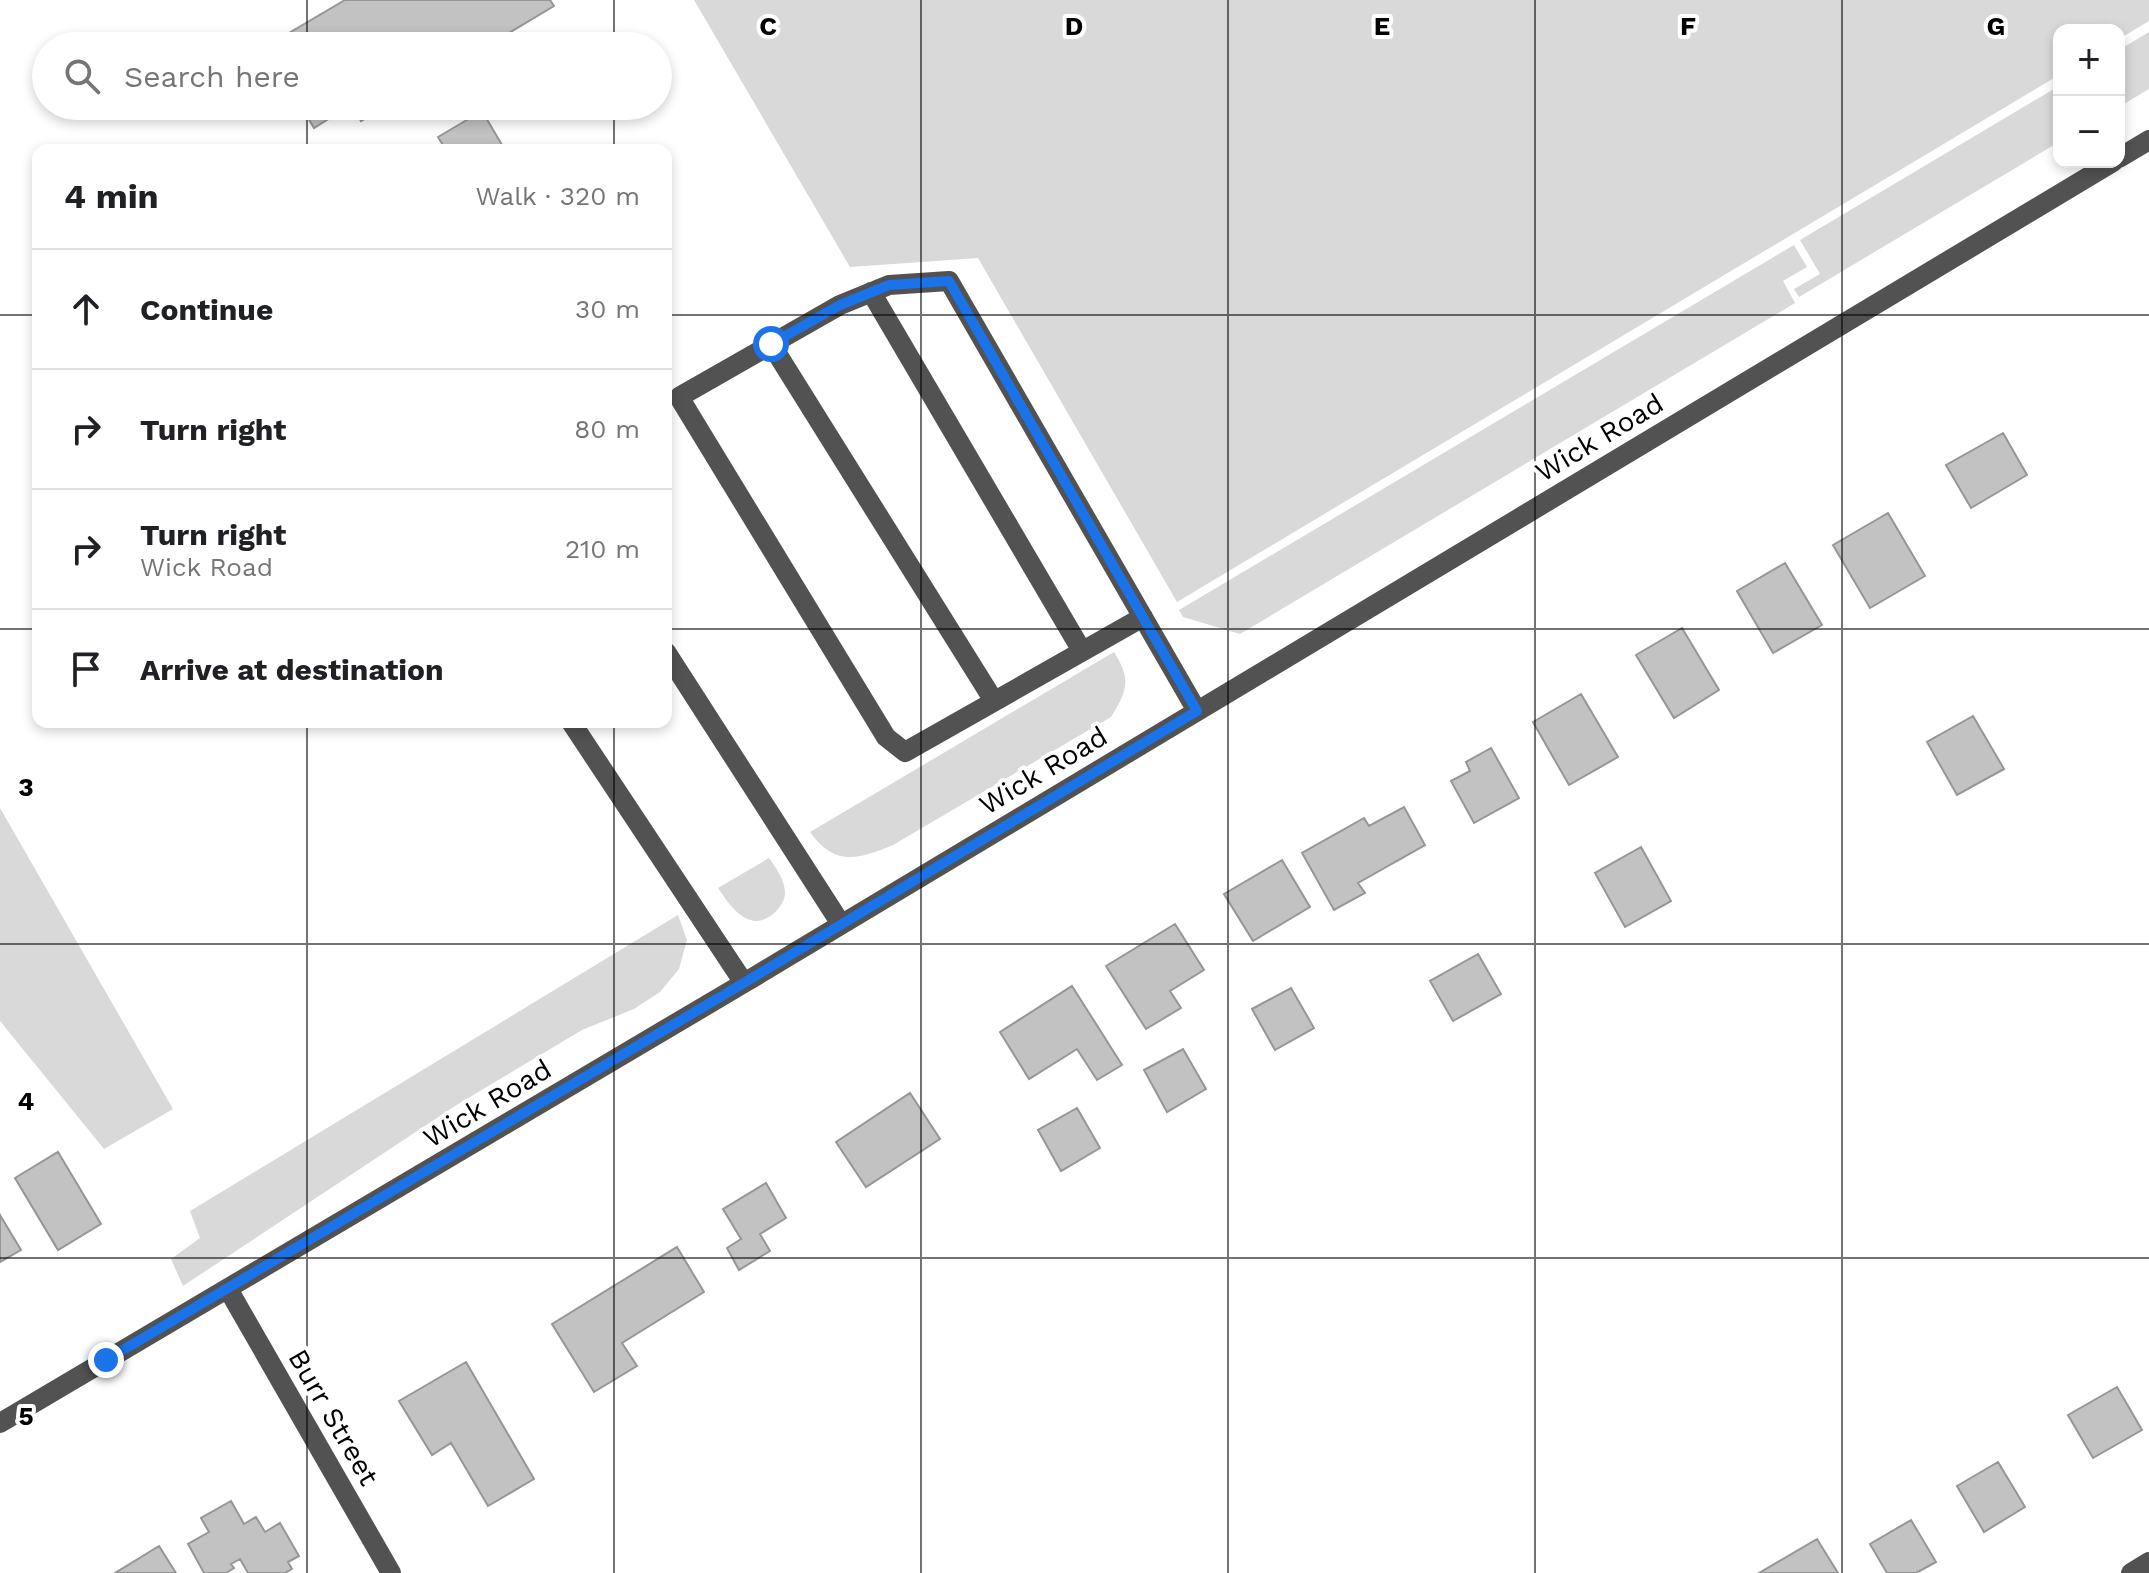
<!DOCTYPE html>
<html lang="en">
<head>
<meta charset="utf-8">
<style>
	:root { --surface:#fff; --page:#f2f2f2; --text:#202124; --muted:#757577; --line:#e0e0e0 }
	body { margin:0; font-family:"Work Sans",sans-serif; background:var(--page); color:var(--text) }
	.controls { position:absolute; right:24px; top:24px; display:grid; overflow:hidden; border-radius:16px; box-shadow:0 4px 12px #0003 }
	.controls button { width:72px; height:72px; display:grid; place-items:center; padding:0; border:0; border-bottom:2px solid var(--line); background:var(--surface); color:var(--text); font:40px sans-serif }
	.stop { position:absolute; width:24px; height:24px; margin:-18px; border:6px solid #1a73e8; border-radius:50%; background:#fff }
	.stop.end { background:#1a73e8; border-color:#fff; box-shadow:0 2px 8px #0008 }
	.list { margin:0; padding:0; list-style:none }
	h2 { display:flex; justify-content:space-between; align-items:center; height:104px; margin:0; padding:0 32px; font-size:34px }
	h2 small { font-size:26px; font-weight:400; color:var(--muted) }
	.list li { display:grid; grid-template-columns:52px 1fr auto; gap:24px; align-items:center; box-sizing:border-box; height:120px; padding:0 32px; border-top:2px solid var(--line) }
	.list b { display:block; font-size:30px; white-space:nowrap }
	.list p { margin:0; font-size:26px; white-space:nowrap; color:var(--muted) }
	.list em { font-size:26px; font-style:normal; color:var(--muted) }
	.icon { flex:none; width:44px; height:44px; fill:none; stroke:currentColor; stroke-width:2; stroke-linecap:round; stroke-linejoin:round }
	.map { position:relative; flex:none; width:2149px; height:1573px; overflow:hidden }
	.search { position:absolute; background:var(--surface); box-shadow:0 4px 12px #0003; left:32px; top:32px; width:640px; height:88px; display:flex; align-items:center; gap:20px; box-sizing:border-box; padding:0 28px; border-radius:44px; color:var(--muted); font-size:30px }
	.panel { position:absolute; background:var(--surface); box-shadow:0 4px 12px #0003; left:32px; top:144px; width:640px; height:584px; border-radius:16px }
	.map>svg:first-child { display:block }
	.green { fill:#d9d9d9 }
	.building { fill:#c2c2c2; stroke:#969696; stroke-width:2 }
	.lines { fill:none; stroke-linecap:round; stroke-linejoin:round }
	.minor { stroke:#525252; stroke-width:20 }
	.route { stroke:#1a73e8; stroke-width:10 }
	.grid { fill:none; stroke:#000; stroke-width:2; stroke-opacity:0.55 }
	.labels { text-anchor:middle; stroke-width:8; stroke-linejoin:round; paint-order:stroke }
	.street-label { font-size:28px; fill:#000; stroke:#fff }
	.grid-label { font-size:26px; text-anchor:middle; font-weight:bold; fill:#000; stroke:#fff; stroke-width:8; stroke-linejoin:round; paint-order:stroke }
</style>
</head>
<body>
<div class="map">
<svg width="2149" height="1573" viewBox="0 0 2149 1573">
	<rect width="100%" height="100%" fill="#fff"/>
	<path class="green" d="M694,0H2149V21L2119,39V30H2059V75L1177,602L978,258L850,267Z
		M2149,32V89L2119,107V50Z
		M2059,86V142L1799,297L1794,289L1820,274L1800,240Z
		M1794,245L1807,267L1783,281L1795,303L1240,634L1183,617L1179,610Z
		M1114,652C1131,679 1128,690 1111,717L893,845C858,860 834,866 810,832Z
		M0,808L173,1109L104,1149L0,1021Z
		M769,858C776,868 785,880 785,893C785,901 779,909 773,914C749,934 730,906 718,888Z
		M678,915L687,940L679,969L660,992L634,1009L582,1030L455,1106L183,1286L171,1259L200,1238L190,1211Z"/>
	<path class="building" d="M345,0H550L554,6L487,46H267Z
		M301,106H349L314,128Z
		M353,106H386L361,121Z
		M482,111L505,150H446L438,137Z
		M2003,433L2027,475L1971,508L1946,465Z
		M1888,513L1925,576L1870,608L1833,545Z
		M1785,563L1822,625L1773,653L1737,591Z
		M1682,628L1719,690L1674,718L1636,655Z
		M1581,694L1618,757L1569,785L1533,722Z
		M1973,716L2004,769L1957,795L1927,742Z
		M1491,748L1519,798L1474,823L1451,781L1470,771L1466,762Z
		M1404,807L1425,845L1358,883L1365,893L1334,910L1302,853L1364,818L1369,826Z
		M1641,847L1671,901L1625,927L1595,873Z
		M1282,860L1310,907L1253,941L1224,894Z
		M1175,924L1204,970L1170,991L1181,1008L1146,1029L1106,966Z
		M1478,954L1501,994L1453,1021L1430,981Z
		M1072,986L1122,1065L1097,1080L1077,1049L1029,1079L1000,1032Z
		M1291,988L1314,1028L1275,1050L1252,1009Z
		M1183,1049L1206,1089L1167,1112L1144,1070Z
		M910,1093L940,1139L866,1187L836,1142Z
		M1077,1108L1100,1148L1061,1171L1038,1130Z
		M58,1152L101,1224L58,1250L15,1178Z
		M766,1183L786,1218L760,1234L770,1251L739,1270L727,1248L741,1239L723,1209Z
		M0,1215L21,1250L0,1262Z
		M677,1247L704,1292L622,1343L637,1366L594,1392L552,1324Z
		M466,1362L534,1479L488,1506L451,1443L432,1455L399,1401Z
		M2117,1387L2142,1430L2093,1458L2068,1415Z
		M1998,1462L2025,1507L1984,1532L1957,1486Z
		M231,1501L244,1524L256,1517L265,1532L280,1523L299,1556L288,1562L292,1569L285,1573H248L240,1559L231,1564L234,1568L226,1573H204L188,1544L209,1532L201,1518Z
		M1911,1520L1936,1562L1916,1573H1887L1870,1544Z
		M1817,1539L1838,1573H1759Z
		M159,1546L176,1573H115Z"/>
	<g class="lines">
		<path class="minor" d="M2119,158L2149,140
			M871,292L1082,651
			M771,344L994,701
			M1143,617L905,752L886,737L679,397L840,305L889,285L949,281L1197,711
			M666,652L841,924
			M571,722L744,983
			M228,1289L391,1573
			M0,1423L744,983L2113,162
			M2131,1573L2149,1562"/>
	</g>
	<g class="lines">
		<path class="route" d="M106,1360L732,990L1197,711L949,281L889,285L840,305L771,344"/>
	</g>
	<path class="grid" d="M307,0V46M614,0V46M921,0V1573M1228,0V1573M1535,0V1573M1842,0V1573M307,106V150M614,106V150M0,315H38M666,315H2149M0,629H38M666,629H2149M307,722V1573M614,722V1573M0,944H2149M0,1258H2149"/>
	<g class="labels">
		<g class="street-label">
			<text transform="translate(1599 437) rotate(-31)" y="10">Wick Road</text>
			<text transform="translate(1043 770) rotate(-31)" y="10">Wick Road</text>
			<text transform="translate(487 1103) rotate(-31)" y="10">Wick Road</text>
			<text transform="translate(334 1417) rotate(60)" y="10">Burr Street</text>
		</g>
	</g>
	<g class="grid-label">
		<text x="768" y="35">C</text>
		<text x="1074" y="35">D</text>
		<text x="1382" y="35">E</text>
		<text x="1688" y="35">F</text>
		<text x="1996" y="35">G</text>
		<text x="26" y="796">3</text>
		<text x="26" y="1110">4</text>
		<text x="26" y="1425">5</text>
	</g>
</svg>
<div class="controls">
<button>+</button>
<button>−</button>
</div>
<div class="stop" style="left:771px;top:344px"></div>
<div class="stop end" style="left:106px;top:1360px"></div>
<div class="search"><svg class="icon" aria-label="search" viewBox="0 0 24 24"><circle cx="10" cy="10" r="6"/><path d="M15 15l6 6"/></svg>Search here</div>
<section class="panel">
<h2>4 min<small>Walk · 320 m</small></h2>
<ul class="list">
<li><svg class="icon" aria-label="ahead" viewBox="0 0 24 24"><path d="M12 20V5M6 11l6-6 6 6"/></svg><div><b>Continue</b></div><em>30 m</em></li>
<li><svg class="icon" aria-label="right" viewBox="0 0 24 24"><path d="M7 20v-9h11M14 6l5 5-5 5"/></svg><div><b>Turn right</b></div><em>80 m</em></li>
<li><svg class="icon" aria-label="right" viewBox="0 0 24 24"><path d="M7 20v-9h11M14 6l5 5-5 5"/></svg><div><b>Turn right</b><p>Wick Road</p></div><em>210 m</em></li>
<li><svg class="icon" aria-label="arrive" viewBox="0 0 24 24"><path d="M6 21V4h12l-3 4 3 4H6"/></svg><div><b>Arrive at destination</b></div></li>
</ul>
</section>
</div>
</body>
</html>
